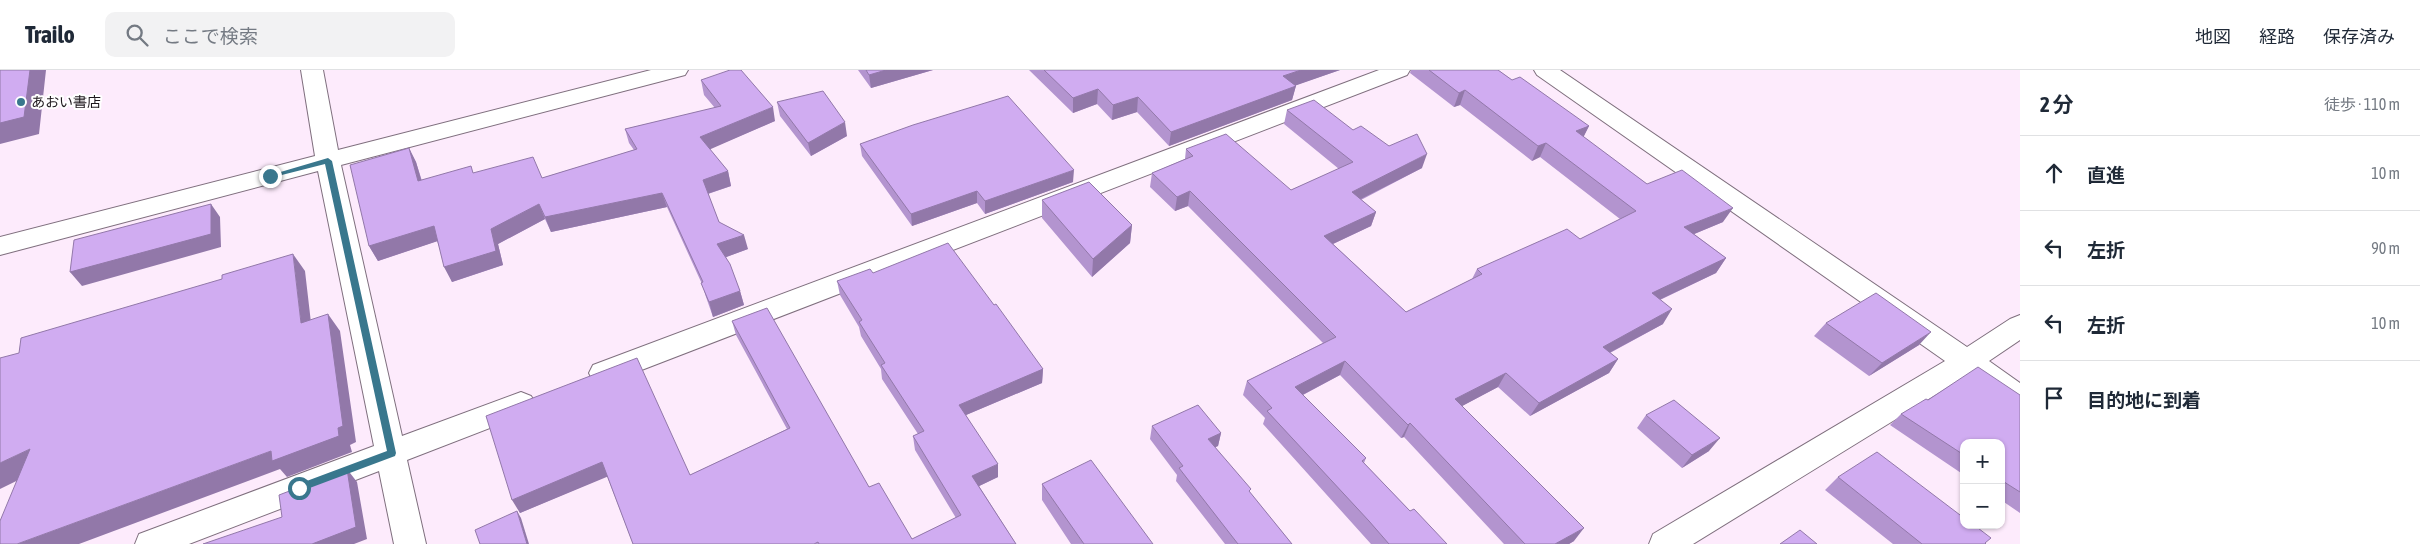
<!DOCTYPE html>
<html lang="ja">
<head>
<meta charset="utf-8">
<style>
	:root { --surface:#fff; --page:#f2f2f3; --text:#1f2937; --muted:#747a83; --line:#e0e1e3 }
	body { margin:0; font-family:"Asap Condensed","Noto Sans JP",sans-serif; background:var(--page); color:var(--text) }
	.controls { position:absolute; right:15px; bottom:15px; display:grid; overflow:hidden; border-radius:10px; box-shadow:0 1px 4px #0004 }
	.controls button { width:45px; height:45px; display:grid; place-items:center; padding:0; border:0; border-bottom:1px solid var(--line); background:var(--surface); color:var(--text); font:25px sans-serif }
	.stop { position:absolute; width:15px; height:15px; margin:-11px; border:4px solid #39778d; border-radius:50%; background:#fff }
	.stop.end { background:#39778d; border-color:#fff; box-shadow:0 1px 5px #0008 }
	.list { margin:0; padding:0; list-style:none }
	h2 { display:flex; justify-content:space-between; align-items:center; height:65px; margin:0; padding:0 20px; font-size:21px }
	h2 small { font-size:16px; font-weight:400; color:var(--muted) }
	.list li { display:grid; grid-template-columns:32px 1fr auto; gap:15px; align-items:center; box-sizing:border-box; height:75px; padding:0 20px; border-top:1px solid var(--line) }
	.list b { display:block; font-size:19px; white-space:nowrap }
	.list em { font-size:16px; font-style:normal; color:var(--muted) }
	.icon { flex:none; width:28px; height:28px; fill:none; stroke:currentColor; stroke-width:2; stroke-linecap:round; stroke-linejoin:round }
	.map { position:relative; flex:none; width:2020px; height:474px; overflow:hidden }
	header { display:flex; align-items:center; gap:30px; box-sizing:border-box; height:70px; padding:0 25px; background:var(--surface); border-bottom:1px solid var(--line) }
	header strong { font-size:24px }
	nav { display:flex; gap:28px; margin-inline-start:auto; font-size:18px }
	.search { width:350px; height:45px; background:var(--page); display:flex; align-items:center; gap:12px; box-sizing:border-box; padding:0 18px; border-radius:10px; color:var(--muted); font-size:19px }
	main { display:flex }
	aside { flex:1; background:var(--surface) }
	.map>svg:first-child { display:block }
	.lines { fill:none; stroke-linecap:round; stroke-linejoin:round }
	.minor-casing { stroke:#7f6f7e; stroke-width:2 }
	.minor { fill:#fff; fill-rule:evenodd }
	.wall { fill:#b394cf }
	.shaded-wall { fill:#9278a9 }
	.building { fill:#d0acf1; stroke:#9278a9 }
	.route { fill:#39778d }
	.poi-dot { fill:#39778d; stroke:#fff; stroke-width:2 }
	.labels { text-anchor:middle; stroke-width:4; stroke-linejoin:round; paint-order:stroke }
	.poi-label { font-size:14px; fill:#1e181d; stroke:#fff; text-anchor:start }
</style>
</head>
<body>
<header>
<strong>Trailo</strong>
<div class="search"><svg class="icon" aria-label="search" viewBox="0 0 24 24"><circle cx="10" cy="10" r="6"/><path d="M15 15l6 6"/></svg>ここで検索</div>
<nav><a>地図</a><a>経路</a><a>保存済み</a></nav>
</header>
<main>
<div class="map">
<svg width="2020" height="474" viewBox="0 0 2020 474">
	<rect width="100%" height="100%" fill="#fdebfc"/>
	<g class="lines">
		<defs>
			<path id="minor" d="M301,0H323L338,80L651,0H688L685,5L341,95L402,366L521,322L531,326L536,334L531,342L407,390L426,474H394L379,401L189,474H135L139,464L374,376L318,101L0,185V167L315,86Z
				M1379,0H1410L1407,5L613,311L603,314L593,311L589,303L593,295Z
				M1534,0H1560L1967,277L2010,249L2020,245V270L1989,291L2020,313V340L2010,336L1966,306L1693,474H1649L1653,464L1945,291L1537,5Z"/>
		</defs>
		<use href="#minor" class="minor-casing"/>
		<use href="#minor" class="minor"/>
	</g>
	<path class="wall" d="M858,0H933L871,18Z
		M1029,0H1340L1296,15L1292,30L1169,76L1137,42L1112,50L1097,34L1073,43Z
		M1411,0H1498L1512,10L1589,56L1583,67L1647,114L1723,152L1694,164L1726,188L1716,203L1660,230L1663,254L1610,283L1618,289L1609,303L1530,346L1498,317L1462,336L1574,471L1569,474H1504L1404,367L1401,368L1340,305L1303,325L1366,388L1364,393L1410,441L1447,474H1371L1263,354L1265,348L1243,325L1247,311L1323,273L1188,136L1175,141L1150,117L1152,103L1185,89L1186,79L1291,120L1339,99L1284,54L1287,40L1353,60L1389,76L1422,98L1361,130L1376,142L1371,156L1333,174L1406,242L1472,209L1477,199L1580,169L1620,149L1540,87L1532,91L1460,35L1454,37L1410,3Z
		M701,10L775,51L709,79L728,101L731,116L708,124L719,152L748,179L726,187L740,221L744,235L713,247L706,227L702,214L667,137L551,162L545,149L498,174L503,195L452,212L437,171L378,191L369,176L409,78L416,92L422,111L474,103L542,108L634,80L629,73L625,59L715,38L704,25Z
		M777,32L847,66L811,86L780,46Z
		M860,74L1073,112L985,144L977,133L912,156L862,86Z
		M1042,130L1132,155L1130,173L1092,207L1042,148Z
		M873,203L1043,299L1042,313L966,345L998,407L979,416L1016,474H633L607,406L520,443L486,346L690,405L787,359L736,265L732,251L869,417L912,469L956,448L915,380L913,366L918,364L882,309L881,299L861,266L859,257L840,225L837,211Z
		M1826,253L1919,275L1869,306L1814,266Z
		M2020,325V443L2001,430V373H1964V405L1890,355L1901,344L1928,330Z
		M1646,345L1709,381L1682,398L1637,358Z
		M1152,356L1221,363L1218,376L1215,377L1250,423L1292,474H1225L1176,411L1177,405L1150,369Z
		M1838,407L1985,473L1986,474H1893L1825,420Z
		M1042,414L1153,474H1071L1042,430Z"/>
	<path class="shaded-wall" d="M30,0H46L39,64L0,74V53Z
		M886,0H933L871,18L869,5Z
		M1301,0H1340L1280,21L1283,6Z
		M1296,16L1292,30L1169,76L1171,62Z
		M1098,19L1097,34L1073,43V28Z
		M1465,20L1460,35L1454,37L1459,23Z
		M1138,27L1137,42L1112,50L1113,35Z
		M773,37L775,51L704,82L700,67Z
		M845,52L847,66L811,86L808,73Z
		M1589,56L1582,70L1576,61Z
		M1546,73L1540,87L1532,91L1538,76Z
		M409,78L416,92L426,126L418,111Z
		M1427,84L1422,98L1347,136L1352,122Z
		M1074,100L1073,112L985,144V131Z
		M728,101L731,116L707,124L703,110Z
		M977,121V133L912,156L911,144Z
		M1190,121L1188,136L1175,141L1177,127Z
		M662,123L667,137L551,162L545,147Z
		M211,134L220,147L221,177L82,216L70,202Z
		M539,134L545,149L498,174L503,195L452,212L444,197L491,159Z
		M1733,138L1723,152L1675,172L1684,157Z
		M1376,142L1371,156L1320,180L1324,166Z
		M1132,155L1130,173L1092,207L1093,189Z
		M434,156L441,170L378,191L369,176Z
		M744,165L748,179L721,189L717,174Z
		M293,184L305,201L313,270L301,253Z
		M1726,188L1716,203L1642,238L1652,223Z
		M740,221L744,235L713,247L709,232Z
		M1672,239L1663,254L1594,291L1603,277Z
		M328,244L340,261L356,372L350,375L352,382L287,407L280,399L79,474H17L271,381Z
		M1931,262L1919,275L1869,306L1882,293Z
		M1618,289L1609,303L1530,346L1539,333Z
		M1345,291L1340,305L1291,331L1295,317Z
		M1043,299L1042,313L959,348V335Z
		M1506,303L1498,317L1449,343L1455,329Z
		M1410,353L1404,367L1401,368L1408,355Z
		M1221,363L1218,376L1205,382L1208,369Z
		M1720,368L1709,381L1682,398L1692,385Z
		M30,379L49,395L0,419V393Z
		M602,392L609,406L520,443L512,430Z
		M998,394V407L973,419L972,406Z
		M347,399L357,412L367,469L354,474H312Z
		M517,441L521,448L529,474H527Z
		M1584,458L1574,471L1569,474H1555Z"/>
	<path class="building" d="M0,0H30L24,47L0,53Z
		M730,0H741L773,37L700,67L728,101L703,110L719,152L744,165L717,174L730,194L740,221L709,232L701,213L703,212L662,123L545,147L539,134L491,159L496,181L444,197L434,156L369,176L350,95L409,78L418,111L471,96L473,103L533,87L542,108L637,79L625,59L721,36L701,10Z
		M866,0H886L869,5Z
		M1044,0H1301L1283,6L1296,16L1171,62L1138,27L1113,35L1098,19L1073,28Z
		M1429,0H1498L1512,10L1520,7L1589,56L1576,61L1647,114L1682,100L1733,138L1684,157L1726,188L1652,223L1672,239L1603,277L1618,289L1539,333L1506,303L1455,329L1584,458L1555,474H1525L1410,353L1408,355L1345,291L1295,317L1366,388L1362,391L1410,441L1414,439L1447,474H1389L1369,451L1267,341L1272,338L1247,311L1336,267L1190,121L1177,127L1152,103L1193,86L1186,79L1226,64L1291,120L1353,92L1287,40L1314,30L1353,60L1361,56L1389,76L1417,64L1427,84L1352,122L1376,142L1324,166L1406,242L1482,204L1477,199L1567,159L1580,169L1636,141L1546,73L1538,76L1465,20L1459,23Z
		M823,21L845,52L808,73L777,32Z
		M1008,26L1074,100L985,131L977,121L911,144L860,74L913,55Z
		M1089,112L1132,155L1093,189L1042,130Z
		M211,134V164L70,202L74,170Z
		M948,173L994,235L996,234L1043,299L959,335L998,394L972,406L1016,474H819L818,472L814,474H633L602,392L512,430L486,346L637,288L690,405L790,358L732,251L767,238L869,417L879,413L912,469L961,445L913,366L924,361L881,295L885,293L859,252L862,250L837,211L870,199L873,203Z
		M293,184L301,253L328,244L343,356L338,358L339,366L272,391L271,381L17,474H0V451L30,379L0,393V288L19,283L21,268L222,209V205Z
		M1876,223L1931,262L1882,293L1826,253Z
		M1978,297L2020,325V422L2001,410V373H1964V385L1901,344L1926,329L1928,330Z
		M1674,330L1720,368L1692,385L1646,345Z
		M1198,335L1221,363L1208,369L1251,419L1249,421L1292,474H1238L1179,398L1183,396L1152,356Z
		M1877,382L1964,448V455H1974L1991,468L1985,473L1986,474H1922L1838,407Z
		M1091,390L1153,474H1084L1042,414Z
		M347,399L356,457L312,474H203L282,447L279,425Z
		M517,441L527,474H480L475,460Z
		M1800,460L1817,474H1780Z"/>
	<path class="route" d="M328,88L332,91L396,383L395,386L299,422L296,421V415L387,381L325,94L270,108L267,106Z"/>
	<circle class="poi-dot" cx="21" cy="32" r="5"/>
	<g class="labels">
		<g class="poi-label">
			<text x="31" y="37">あおい書店</text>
		</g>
	</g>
</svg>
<div class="controls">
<button>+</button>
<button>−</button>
</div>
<div class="stop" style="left:299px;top:418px"></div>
<div class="stop end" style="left:270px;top:106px"></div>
</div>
<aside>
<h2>2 分<small>徒歩 · 110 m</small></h2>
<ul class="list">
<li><svg class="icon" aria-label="ahead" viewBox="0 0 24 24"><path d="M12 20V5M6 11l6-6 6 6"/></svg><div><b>直進</b></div><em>10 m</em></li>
<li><svg class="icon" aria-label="left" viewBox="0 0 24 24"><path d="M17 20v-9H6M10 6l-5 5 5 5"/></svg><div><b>左折</b></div><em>90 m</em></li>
<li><svg class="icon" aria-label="left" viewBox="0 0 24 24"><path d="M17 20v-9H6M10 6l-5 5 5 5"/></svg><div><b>左折</b></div><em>10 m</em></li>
<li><svg class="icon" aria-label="arrive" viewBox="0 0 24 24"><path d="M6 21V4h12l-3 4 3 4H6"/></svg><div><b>目的地に到着</b></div></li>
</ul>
</aside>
</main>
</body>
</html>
